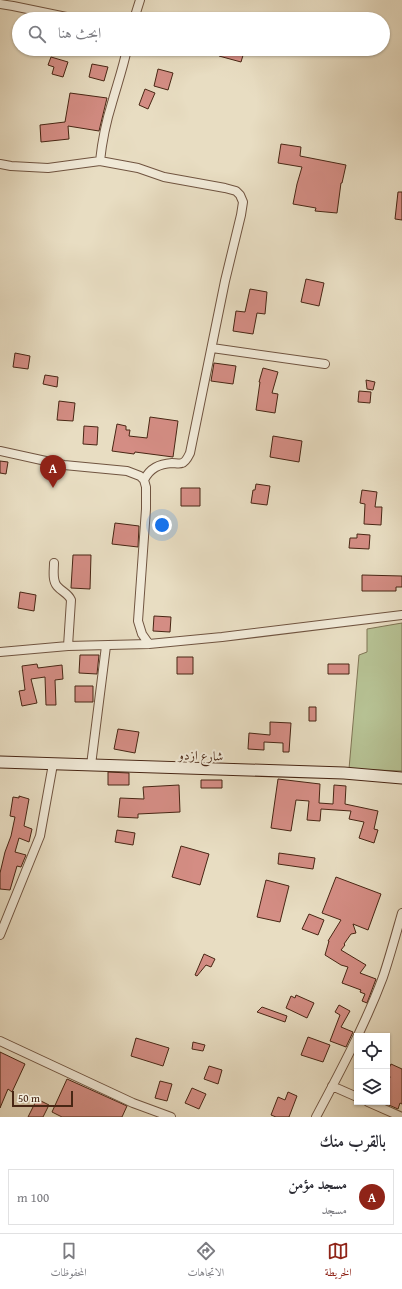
<!DOCTYPE html>
<html lang="ar">
<head>
<meta charset="utf-8">
<style>
	:root { --surface:#fff; --page:#f2f2f3; --text:#2b2b33; --muted:#7c7c81; --line:#e1e1e2; --accent:#8f2418 }
	body { margin:0; font-family:"Gentium Book Plus",Amiri,serif; background:var(--page); color:var(--text); direction:rtl }
	.controls { position:absolute; right:12px; bottom:12px; display:grid; overflow:hidden; border-radius:0px; box-shadow:0 1px 3px #0004 }
	.controls button { width:36px; height:36px; display:grid; place-items:center; padding:0; border:0; border-bottom:1px solid var(--line); background:var(--surface); color:var(--text); font:20px sans-serif }
	.scale { position:absolute; left:12px; bottom:10px; width:61px; box-sizing:border-box; padding-left:4px; border:2px solid #482614; border-top:0; font-size:11px; line-height:14px; white-space:nowrap; color:#482614; -webkit-text-stroke:3px #f0e9d7; paint-order:stroke }
	.you { position:absolute; left:162px; top:525px; width:14px; height:14px; margin:-10px; border:3px solid #fff; border-radius:50%; background:#1a73e8; box-shadow:0 0 0 6px #1a73e833 }
	.badge { display:grid; place-items:center; width:26px; height:26px; border-radius:50%; background:var(--accent); color:#fff; font-size:13px; font-weight:700 }
	.pin { position:absolute; translate:-50% -33px; filter:drop-shadow(0 1px 2px #0008) }
	.pin::after { content:''; position:absolute; top:21px; width:14px; height:12px; background:inherit; clip-path:polygon(0 0,100% 0,50% 100%) }
	.list { margin:0; padding:0; list-style:none }
	h2 { display:flex; justify-content:space-between; align-items:center; height:52px; margin:0; padding:0 16px; font-size:17px }
	h2 small { font-size:13px; font-weight:400; color:var(--muted) }
	.list li { display:grid; grid-template-columns:26px 1fr auto; gap:12px; align-items:center; box-sizing:border-box; height:56px; margin:0 8px 8px; padding:0 8px; border:1px solid var(--line); border-radius:0px }
	.list b { display:block; font-size:15px; white-space:nowrap }
	.list p { margin:0; font-size:13px; white-space:nowrap; color:var(--muted) }
	.list em { font-size:13px; font-style:normal; color:var(--muted) }
	.icon { flex:none; width:22px; height:22px; fill:none; stroke:currentColor; stroke-width:2; stroke-linecap:round; stroke-linejoin:round }
	.map { position:relative; flex:none; width:402px; height:1117px; overflow:hidden; direction:ltr }
	.search { position:absolute; background:var(--surface); box-shadow:0 1px 3px #0004; left:12px; right:12px; top:12px; height:44px; display:flex; align-items:center; gap:10px; box-sizing:border-box; padding:0 14px; border-radius:22px; color:var(--muted); font-size:15px }
	.sheet { height:116px; background:var(--surface) }
	nav { display:flex; justify-content:space-around; align-items:center; box-sizing:border-box; height:56px; border-top:1px solid var(--line); background:var(--surface); font-size:11px; color:var(--muted) }
	nav a { display:grid; justify-items:center; gap:2px }
	nav .on { color:var(--accent) }
	.map>svg:first-child { display:block }
	.green { fill:#b6c193; stroke:#7f7454 }
	.building { fill:#d48d84; stroke:#482614 }
	.lines { fill:none; stroke-linecap:round; stroke-linejoin:round }
	.street-casing { stroke:#705440; stroke-width:10 }
	.secondary-casing { stroke:#482614; stroke-width:13 }
	.street { stroke:#f0e9d7; stroke-width:8 }
	.secondary { stroke:#f0e9d7; stroke-width:11 }
	.labels { text-anchor:middle; stroke-width:4; stroke-linejoin:round; paint-order:stroke }
	.street-label { font-size:13px; fill:#482614; stroke:#f0e9d7 }
</style>
</head>
<body>
<div class="map">
<svg width="402" height="1117" viewBox="0 0 402 1117">
	<rect width="100%" height="100%" fill="#e8ddc2"/>
	<filter id="stains"><feTurbulence type="fractalNoise" baseFrequency=".005" numOctaves="4"/><feColorMatrix values="0 0 0 0 .2 0 0 0 0 .09 0 0 0 0 .02 0 0 0 .5 -.17"/></filter>
	<radialGradient id="worn" r=".72"><stop offset=".6" stop-color="#630" stop-opacity="0"/><stop offset="1" stop-color="#630" stop-opacity=".3"/></radialGradient>
	<path class="green" d="M402,623V771L349,769L359,655L367,652V629Z"/>
	<path class="building" d="M221,49H231L244,52L241,62L219,56Z
		M51,57L68,62L63,77L52,74L54,67L48,65Z
		M92,64L108,67L104,81L89,77Z
		M158,69L173,73L168,90L154,86Z
		M145,89L155,93L148,109L139,105Z
		M70,93L107,98L99,131L68,126L69,139L41,142L40,125L65,122Z
		M281,144L301,147L300,156L346,165L342,183H341L337,213L315,211L316,208L293,204L297,184L302,167L278,163Z
		M398,192H402V220L395,219Z
		M306,279L324,283L319,306L301,302Z
		M250,289L267,292L265,314L257,313L253,334L233,331L236,311L245,312Z
		M15,353L30,356L28,369L13,367Z
		M214,363L236,366L233,384L211,381Z
		M263,368L278,372L272,393L278,394L275,413L256,410L260,382H259Z
		M45,375L58,377L57,387L43,384Z
		M366,380L375,382L373,390L367,389Z
		M359,391L371,392L370,403L358,402Z
		M59,401L75,403L73,421L57,420Z
		M150,417L178,421L173,457L135,452L134,454L112,451L117,424L126,426V430H130L129,436L147,438Z
		M84,426L98,427L97,445L83,444Z
		M273,436L302,441L299,462L270,457Z
		M0,461L8,462L6,474L0,473Z
		M256,484L270,486L267,505L251,503L253,490H255Z
		M181,488H200V506H181Z
		M362,490L377,492L375,507H382L381,525L364,524L365,504L360,503Z
		M115,523L139,526L138,547L112,544Z
		M357,534L370,535L369,549L349,548L350,538H357Z
		M73,555H91L90,589L71,588Z
		M362,575L402,576V587H396V591H362Z
		M20,592L36,595L34,611L18,608Z
		M154,616L171,617L170,632L153,631Z
		M80,655H99L97,674L79,673Z
		M177,657H193V674H177Z
		M37,664L38,668L62,665L63,679L55,680L56,705H46L45,677L31,679L37,703L22,706L19,691L25,690L22,666Z
		M328,664H349V674H328Z
		M75,686H93V702H75Z
		M309,707H316V721H309Z
		M270,722L291,723L289,752H283V743L264,742V750L248,749L249,733L270,735Z
		M118,729L139,732L135,753L114,749Z
		M108,772L129,773V785H108Z
		M278,779L320,784L319,803L333,804L334,785L346,786L345,804L378,811L374,829L378,830L374,843L359,838L364,822L349,819L351,811L321,809L320,821L307,820L309,801L296,800L291,831L271,828Z
		M201,780H222V788H201Z
		M179,785L180,812L138,814V818L118,817L120,798L144,799L143,787Z
		M19,796L29,799L24,826L32,829L29,842L19,838L15,852L26,855L21,867L17,866L10,890L0,889V873L5,852L11,836L15,817L10,816L13,797L19,798Z
		M117,830L135,833L133,845L115,842Z
		M181,846L209,854L200,885L172,877Z
		M279,853L315,858L313,869L278,864Z
		M336,877L381,894L368,930L353,924L356,933L351,934L344,944L345,945L341,950L366,965L360,973L376,979L367,1003L362,1001L365,994L360,992L361,990L342,983L348,967L341,965L325,955L329,941H328L341,920L322,913Z
		M266,880L289,886L280,922L257,917Z
		M309,914L324,920L318,935L302,929Z
		M204,954L215,959L211,967L206,965L197,976L195,975Z
		M296,995L314,1003L307,1018L286,1008L291,996L295,998Z
		M339,1005L350,1011L341,1027L353,1032L346,1047L330,1041L340,1015L335,1012Z
		M262,1007L287,1016L285,1022L257,1012Z
		M308,1037L330,1045L323,1062L301,1055Z
		M136,1038L169,1048L163,1066L131,1056Z
		M193,1042L205,1045L203,1051L192,1049Z
		M0,1052L25,1064L12,1092L8,1089L0,1108Z
		M391,1064L402,1069V1104L400,1103L398,1109L382,1102H387V1086L390,1077L387,1072Z
		M209,1066L222,1070L218,1084L204,1079Z
		M67,1079L127,1106L122,1117H62L52,1112Z
		M160,1081L172,1084L167,1101L155,1098Z
		M192,1088L206,1094L199,1109L185,1103Z
		M288,1092L297,1096L289,1117H276L271,1115L278,1097L285,1100Z
		M37,1099L49,1105L43,1117H28Z"/>
	<g class="lines">
		<defs>
			<path id="street" d="M0,4L13,6L76,19
				M134,19L140,0
				M166,49H167
				M100,161C102,142 106,122 112,103C117,85 123,68 127,49
				M0,164L11,166L48,168L100,161L138,168L164,177L225,188L236,191L240,195L243,202L241,215L225,281L190,453C188,457 186,462 182,463C180,464 175,463 172,463C159,464 150,468 144,480
				M212,348L325,364
				M0,451L64,465L127,471L140,476L144,480L146,487V509L138,621L142,634L149,644
				M54,563C54,570 52,580 57,586C62,592 68,593 71,600L68,646
				M0,652L68,646L149,644L222,637L402,615
				M91,765L106,646
				M0,935L40,836L53,764
				M0,1041L133,1103L171,1117
				M332,1086L357,1097
				M368,1102L402,1117
				M316,1117C340,1072 365,1025 383,977C390,956 396,934 402,913"/>
			<path id="secondary" d="M0,762L344,773L402,778"/>
		</defs>
		<use href="#street" class="street-casing"/>
		<use href="#secondary" class="secondary-casing"/>
		<use href="#street" class="street"/>
		<use href="#secondary" class="secondary"/>
	</g>
	<g class="labels">
		<g class="street-label">
			<text transform="translate(201 755) rotate(2)" y="5">شارع ازدو</text>
		</g>
	</g>
	<rect width="100%" height="100%" filter="url(#stains)"/>
	<rect width="100%" height="100%" fill="url(#worn)"/>
</svg>
<div class="controls">
<button><svg class="icon" aria-label="locate" viewBox="0 0 24 24"><circle cx="12" cy="12" r="6"/><path d="M12 2v4M12 18v4M2 12h4M18 12h4"/></svg></button>
<button><svg class="icon" aria-label="layers" viewBox="0 0 24 24"><path d="M12 4l9 5-9 5-9-5zM3 14l9 5 9-5"/></svg></button>
</div>
<div class="scale">50 m</div>
<div class="you"></div>
<div class="pin badge" style="left:53px;top:488px">A</div>
<div class="search"><svg class="icon" aria-label="search" viewBox="0 0 24 24"><circle cx="10" cy="10" r="6"/><path d="M15 15l6 6"/></svg>ابحث هنا</div>
</div>
<section class="sheet">
<h2>بالقرب منك<small></small></h2>
<ul class="list">
<li><span class="badge">A</span><div><b>مسجد مؤمن</b><p>مسجد</p></div><em>100 m</em></li>
</ul>
</section>
<nav>
<a class="on"><svg class="icon" aria-label="map" viewBox="0 0 24 24"><path d="M3 6l6-2 6 2 6-2v14l-6 2-6-2-6 2zM9 4v14M15 6v14"/></svg>الخريطة</a>
<a><svg class="icon" aria-label="directions" viewBox="0 0 24 24"><path d="M12 3l9 9-9 9-9-9zM9 14v-3h6M13 9l2 2-2 2"/></svg>الاتجاهات</a>
<a><svg class="icon" aria-label="saved" viewBox="0 0 24 24"><path d="M7 4h10v16l-5-4-5 4z"/></svg>المحفوظات</a>
</nav>
</body>
</html>
